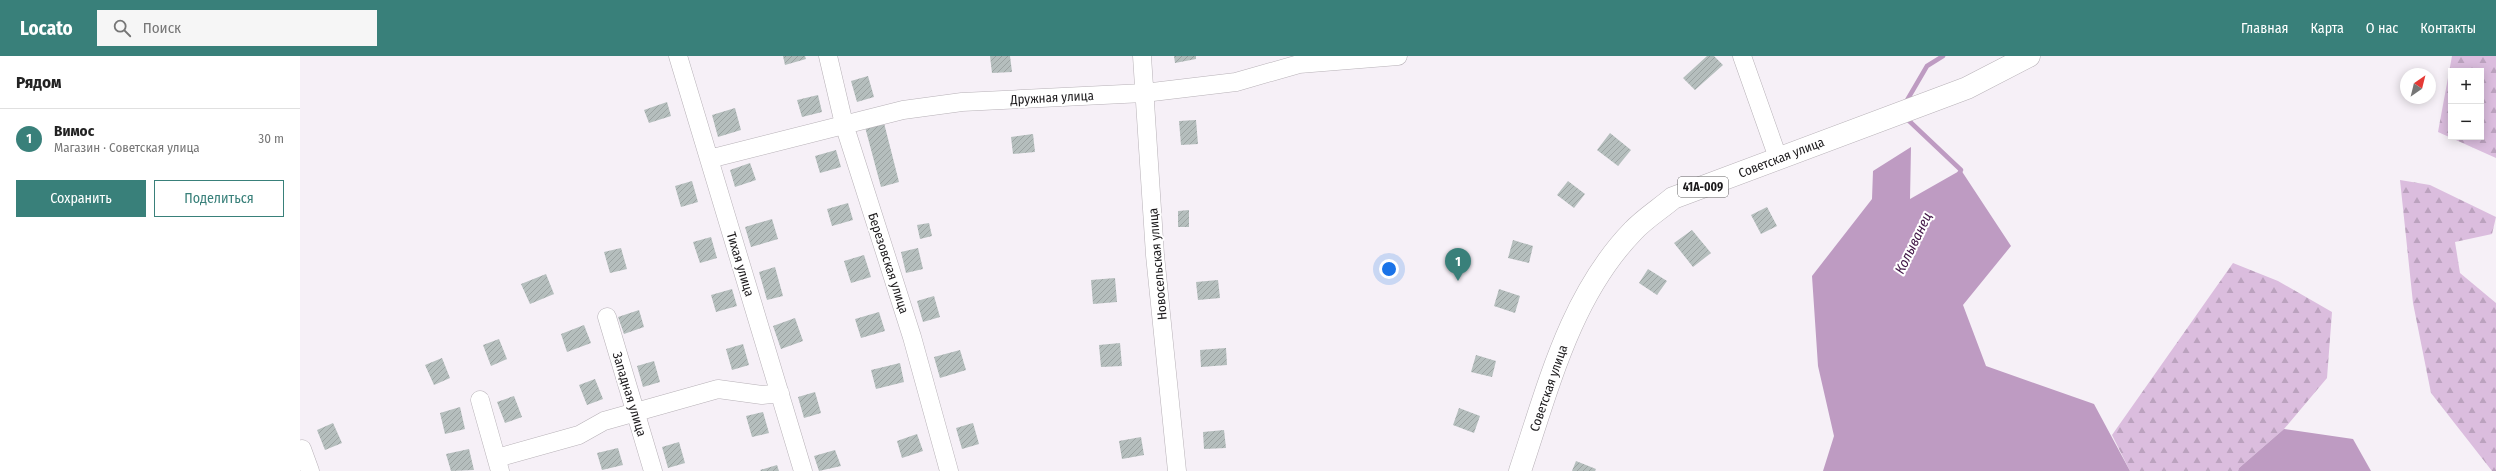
<!DOCTYPE html>
<html lang="ru">
<head>
<meta charset="utf-8">
<style>
	:root { --surface:#fff; --page:#f6f6f6; --text:#222; --muted:#767676; --line:#e0e0e0; --accent:#39807a }
	body { margin:0; font-family:"Fira Sans Condensed",sans-serif; background:var(--page); color:var(--text) }
	.controls { position:absolute; right:12px; top:12px; display:grid; overflow:hidden; border-radius:0px; box-shadow:0 2px 10px #0003 }
	.controls button { width:36px; height:36px; display:grid; place-items:center; padding:0; border:0; border-bottom:1px solid var(--line); background:var(--surface); color:var(--text); font:20px sans-serif }
	.compass { position:absolute; left:2100px; top:12px; width:36px; height:36px; border-radius:50%; background:var(--surface); box-shadow:0 2px 10px #0003; rotate:35deg }
	.you { position:absolute; left:1089px; top:213px; width:14px; height:14px; margin:-10px; border:3px solid #fff; border-radius:50%; background:#1a73e8; box-shadow:0 0 0 6px #1a73e833 }
	.badge { display:grid; place-items:center; width:26px; height:26px; border-radius:50%; background:var(--accent); color:#fff; font-size:13px; font-weight:700 }
	.pin { position:absolute; translate:-50% -33px; filter:drop-shadow(0 1px 2px #0008) }
	.pin::after { content:''; position:absolute; top:21px; width:14px; height:12px; background:inherit; clip-path:polygon(0 0,100% 0,50% 100%) }
	.list { margin:0; padding:0; list-style:none }
	h2 { display:flex; justify-content:space-between; align-items:center; height:52px; margin:0; padding:0 16px; font-size:17px }
	h2 small { font-size:13px; font-weight:400; color:var(--muted) }
	.list li { display:grid; grid-template-columns:26px 1fr auto; gap:12px; align-items:center; box-sizing:border-box; height:60px; padding:0 16px; border-top:1px solid var(--line) }
	.list b { display:block; font-size:15px; white-space:nowrap }
	.list p { margin:0; font-size:13px; white-space:nowrap; color:var(--muted) }
	.list em { font-size:13px; font-style:normal; color:var(--muted) }
	.actions { display:flex; gap:8px; padding:12px 16px }
	.actions a { flex:1; padding:9px 0; border:1px solid var(--accent); border-radius:0px; text-align:center; font-size:14px; color:var(--accent) }
	.actions .main { background:var(--accent); color:#fff }
	.icon { flex:none; width:22px; height:22px; fill:none; stroke:currentColor; stroke-width:2; stroke-linecap:round; stroke-linejoin:round }
	.map { position:relative; flex:none; width:2196px; height:415px; overflow:hidden }
	header { display:flex; align-items:center; gap:24px; box-sizing:border-box; height:56px; padding:0 20px; background:var(--accent); color:#fff }
	header strong { font-size:19px }
	nav { display:flex; gap:22px; margin-inline-start:auto; font-size:14px }
	.search { width:280px; height:36px; background:var(--page); display:flex; align-items:center; gap:10px; box-sizing:border-box; padding:0 14px; border-radius:0px; color:var(--muted); font-size:15px }
	main { display:flex }
	aside { flex:1; background:var(--surface) }
	.map>svg:first-child { display:block }
	.forest { fill:url(#forest-firs); fill-rule:evenodd }
	.water { fill:#be9bc2 }
	.lines { fill:none; stroke-linecap:round; stroke-linejoin:round }
	.stream { stroke:#be9bc2; stroke-width:4.5 }
	.building { fill:url(#building-hatch) }
	.minor-casing { stroke:#b7b1b7; stroke-width:19 }
	.major-casing { stroke:#b7b1b7; stroke-width:23 }
	.minor { stroke:#fff; stroke-width:18 }
	.major { stroke:#fff; stroke-width:22 }
	.labels { text-anchor:middle; stroke-width:4; stroke-linejoin:round; paint-order:stroke }
	.shield { fill:#fff; stroke:#5f5e5f; stroke-width:1 }
	.shield-label { font-size:12px; font-weight:bold; fill:#1b191b }
	.street-label { font-size:13px; fill:#1b191b; stroke:#fff }
	.water-label { font-size:14px; font-style:italic; fill:#411546; stroke:#fff }
</style>
</head>
<body>
<header>
<strong>Locato</strong>
<div class="search"><svg class="icon" aria-label="search" viewBox="0 0 24 24"><circle cx="10" cy="10" r="6"/><path d="M15 15l6 6"/></svg>Поиск</div>
<nav><a>Главная</a><a>Карта</a><a>О нас</a><a>Контакты</a></nav>
</header>
<main>
<aside>
<h2>Рядом<small></small></h2>
<ul class="list">
<li><span class="badge">1</span><div><b>Вимос</b><p>Магазин · Советская улица</p></div><em>30 m</em></li>
</ul>
<div class="actions"><a class="main">Сохранить</a><a>Поделиться</a></div>
</aside>
<div class="map">
<svg width="2196" height="415" viewBox="0 0 2196 415">
	<defs>
		<pattern id="forest-firs" width="22" height="20" patternUnits="userSpaceOnUse"><rect width="22" height="20" fill="#dbbdde"/><path d="M5 1l3.5 6h-7zM16 11l3.5 6h-7z" fill="#bba2be"/></pattern>
		<pattern id="building-hatch" width="6" height="6" patternUnits="userSpaceOnUse"><rect width="6" height="6" fill="#b5bebd"/><path d="M-1 1l2-2M0 6l6-6M5 7l2-2" fill="none" stroke="#9ba3a2"/></pattern>
	</defs>
	<rect width="100%" height="100%" fill="#f6f0f7"/>
	<path class="forest" d="M2152,0H2196V102L2138,76ZM2151,15H2181V81H2151Z
		M2100,124L2130,129L2196,161L2192,178L2155,186L2160,217L2196,247V415H2192L2131,337L2113,247Z
		M1933,207L1978,225L2032,256L2027,322L1984,373L1939,412L1938,415H1830L1812,379Z"/>
	<path class="water" d="M1611,91L1610,143L1661,114L1711,190L1663,249L1686,310L1794,348L1830,415H1523L1534,380L1518,310L1512,220L1572,143L1573,115Z
		M1984,373L2053,383L2071,415H1938L1939,412Z"/>
	<g class="lines">
		<path class="stream" d="M1606,46L1627,10L1643,0
			M1606,62L1661,114L1659,118"/>
	</g>
	<path class="building" d="M483,0H505L506,3L485,9Z
		M690,0H710L712,16L692,17Z
		M874,0H896V3L875,7Z
		M1407,0H1414L1423,9L1395,34L1383,22Z
		M568,20L574,41L557,46L551,25Z
		M518,39L522,56L502,61L497,44Z
		M367,46L371,60L349,67L344,54Z
		M435,52L441,74L418,81L412,59Z
		M896,64L898,88L881,89L879,65Z
		M584,67L599,126L581,131L565,71Z
		M1310,77L1331,94L1318,110L1297,94Z
		M733,78L735,96L713,98L711,81Z
		M536,94L541,111L520,117L515,100Z
		M450,107L456,124L435,131L430,114Z
		M392,125L398,146L381,151L375,130Z
		M1268,125L1285,138L1274,152L1257,139Z
		M548,147L553,164L532,170L527,153Z
		M1467,151L1477,170L1461,178L1451,159Z
		M889,154V171H878V155Z
		M472,163L478,183L451,191L445,171Z
		M629,167L632,180L620,183L617,169Z
		M1392,174L1411,197L1393,211L1374,187Z
		M411,181L417,202L400,207L393,186Z
		M1213,184L1233,190L1229,207L1208,202Z
		M321,192L327,213L310,217L304,196Z
		M618,192L623,213L606,217L601,196Z
		M564,199L571,221L551,227L544,205Z
		M475,211L483,240L467,244L459,216Z
		M1348,213L1367,225L1357,239L1339,227Z
		M246,218L254,238L230,248L221,228Z
		M815,222L817,246L793,248L791,224Z
		M918,224L920,242L898,244L896,226Z
		M432,233L437,250L416,256L411,239Z
		M1199,233L1220,240L1215,257L1194,250Z
		M634,240L640,261L623,266L617,245Z
		M339,254L344,271L324,278L318,261Z
		M579,256L585,275L561,282L555,263Z
		M495,262L503,285L481,293L473,270Z
		M284,269L291,287L267,296L261,278Z
		M199,283L207,303L191,310L183,289Z
		M820,287L822,310L801,311L799,289Z
		M443,288L449,309L432,314L426,293Z
		M926,292L927,309L901,311L900,294Z
		M660,294L666,314L640,322L634,301Z
		M1176,299L1196,305L1192,321L1171,316Z
		M142,302L150,322L134,329L125,309Z
		M354,305L360,326L343,331L337,310Z
		M600,307L604,326L576,333L571,314Z
		M295,323L303,343L287,349L279,329Z
		M515,336L521,357L504,362L498,341Z
		M214,340L222,361L205,367L197,346Z
		M160,351L165,373L145,378L140,357Z
		M1159,352L1180,360L1174,377L1153,369Z
		M463,356L469,377L452,381L446,360Z
		M33,367L42,387L25,394L17,374Z
		M673,367L679,388L662,393L656,372Z
		M924,374L926,392L904,393L903,376Z
		M617,378L623,395L602,402L597,385Z
		M841,381L844,399L822,403L819,385Z
		M379,386L385,407L368,412L362,391Z
		M318,392L323,409L302,414L297,397Z
		M169,393L174,414L151,415L146,398Z
		M535,394L541,410L519,415L514,400Z
		M1276,405L1296,413L1295,415H1272Z
		M477,409L479,415H461L460,414Z"/>
	<g class="lines">
		<defs>
			<path id="minor" d="M378,0L503,415
				M528,0L544,68L612,281L649,415
				M842,0L855,199L877,415
				M1442,0L1478,102
				M409,103L603,54L662,46L844,37L936,26L999,8L1098,0
				M307,261L353,415
				M180,344L200,415
				M2,393L10,415
				M197,402L279,379L304,365L418,333L462,339L480,337"/>
			<path id="major" d="M1220,415C1248,332 1270,240 1333,175C1344,163 1360,153 1373,142L1667,32L1729,0"/>
		</defs>
		<use href="#minor" class="minor-casing"/>
		<use href="#major" class="major-casing"/>
		<use href="#minor" class="minor"/>
		<use href="#major" class="major"/>
	</g>
	<g class="labels">
		<rect class="shield" x="1378" y="121" width="50" height="20" rx="3"/>
		<g class="shield-label">
			<text x="1403" y="135">41А-009</text>
		</g>
		<g class="street-label">
			<text transform="translate(752 41) rotate(-3)" y="5">Дружная улица</text>
			<text transform="translate(1481 101) rotate(-21)" y="5">Советская улица</text>
			<text transform="translate(589 207) rotate(72)" y="5">Березовская улица</text>
			<text transform="translate(441 208) rotate(73)" y="5">Тихая улица</text>
			<text transform="translate(857 208) rotate(-95)" y="5">Новосельская улица</text>
			<text transform="translate(1248 332) rotate(-71)" y="5">Советская улица</text>
			<text transform="translate(330 338) rotate(73)" y="5">Западная улица</text>
		</g>
		<g class="water-label">
			<text transform="translate(1613 187) rotate(-64)" y="5">Колыванец</text>
		</g>
	</g>
</svg>
<div class="controls">
<button>+</button>
<button>−</button>
</div>
<svg class="compass" viewBox="-18 -18 36 36"><path d="M0-13l5 13h-10z" fill="#e53935"/><path d="M0 13l5-13h-10z" fill="#767676"/></svg>
<div class="you"></div>
<div class="pin badge" style="left:1158px;top:225px">1</div>
</div>
</main>
</body>
</html>
